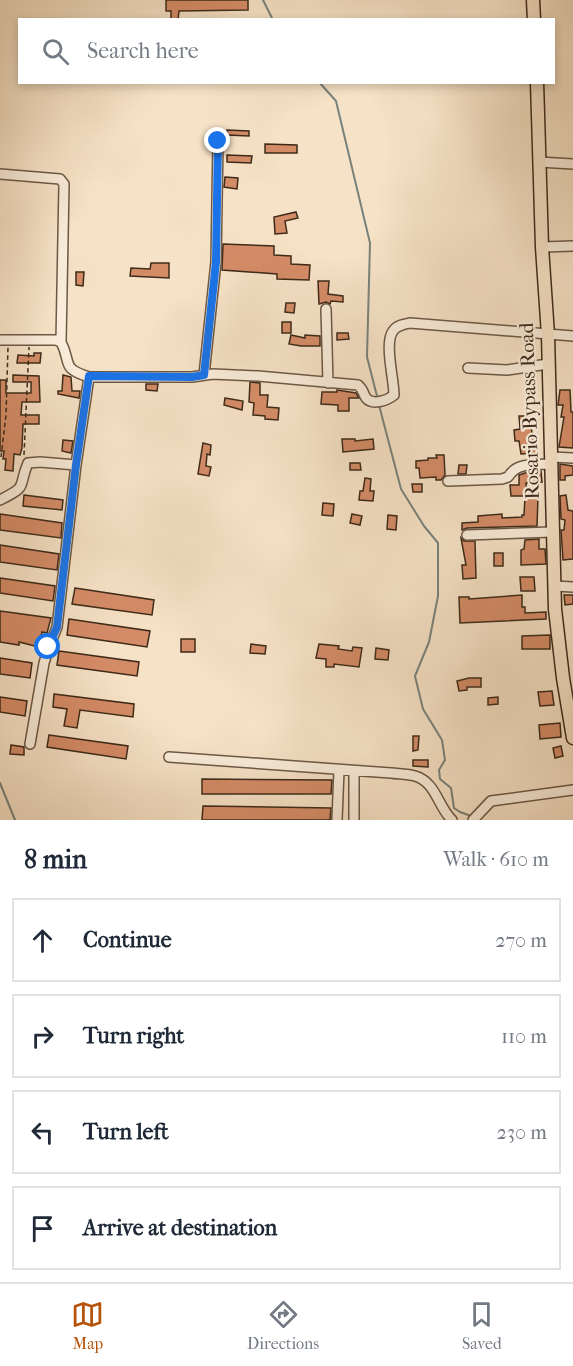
<!DOCTYPE html>
<html lang="en">
<head>
<meta charset="utf-8">
<style>
	:root { --surface:#fff; --page:#f6f6f7; --text:#1f2937; --muted:#747a83; --line:#e0e1e3; --accent:#b45309 }
	body { margin:0; font-family:"IM FELL French Canon",serif; background:var(--page); color:var(--text) }
	.stop { position:absolute; width:18px; height:18px; margin:-14px; border:4px solid #1a73e8; border-radius:50%; background:#fff }
	.stop.end { background:#1a73e8; border-color:#fff; box-shadow:0 2px 6px #0008 }
	.list { margin:0; padding:0; list-style:none }
	h2 { display:flex; justify-content:space-between; align-items:center; height:78px; margin:0; padding:0 24px; font-size:26px }
	h2 small { font-size:20px; font-weight:400; color:var(--muted) }
	.list li { display:grid; grid-template-columns:39px 1fr auto; gap:18px; align-items:center; box-sizing:border-box; height:84px; margin:0 12px 12px; padding:0 12px; border:2px solid var(--line); border-radius:0px }
	.list b { display:block; font-size:22px; white-space:nowrap }
	.list em { font-size:20px; font-style:normal; color:var(--muted) }
	.icon { flex:none; width:33px; height:33px; fill:none; stroke:currentColor; stroke-width:2; stroke-linecap:round; stroke-linejoin:round }
	.map { position:relative; flex:none; width:573px; height:820px; overflow:hidden }
	.search { position:absolute; background:var(--surface); box-shadow:0 3px 9px #0003; left:18px; right:18px; top:18px; height:66px; display:flex; align-items:center; gap:15px; box-sizing:border-box; padding:0 21px; border-radius:0px; color:var(--muted); font-size:22px }
	.sheet { height:462px; background:var(--surface) }
	nav { display:flex; justify-content:space-around; align-items:center; box-sizing:border-box; height:84px; border-top:2px solid var(--line); background:var(--surface); font-size:16px; color:var(--muted) }
	nav a { display:grid; justify-items:center; gap:3px }
	nav .on { color:var(--accent) }
	.map>svg:first-child { display:block }
	.lines { fill:none; stroke-linecap:round; stroke-linejoin:round }
	.stream { stroke:#78827c; stroke-width:2 }
	.building { fill:#d48c67; stroke:#3e2a1a; stroke-width:1.5 }
	.minor-casing { stroke:#6c5845; stroke-width:12 }
	.major-casing { stroke:#3e2a1a; stroke-width:15 }
	.path { stroke:#3e2a1a; stroke-width:1.5; stroke-dasharray:4.5 3; stroke-linecap:butt }
	.minor { stroke:#f9ecda; stroke-width:9 }
	.major { stroke:#f6e2c6; stroke-width:12 }
	.route { stroke:#1a73e8; stroke-width:8 }
	.labels { text-anchor:middle; stroke-width:4.5; stroke-linejoin:round; paint-order:stroke }
	.street-label { font-size:20px; fill:#3e2a1a; stroke:#f9ecda }
</style>
</head>
<body>
<div class="map">
<svg width="573" height="820" viewBox="0 0 573 820">
	<rect width="100%" height="100%" fill="#f6e2c6"/>
	<filter id="stains"><feTurbulence type="fractalNoise" baseFrequency=".00333" numOctaves="4"/><feColorMatrix values="0 0 0 0 .2 0 0 0 0 .09 0 0 0 0 .02 0 0 0 .5 -.17"/></filter>
	<radialGradient id="worn" r=".72"><stop offset=".6" stop-color="#630" stop-opacity="0"/><stop offset="1" stop-color="#630" stop-opacity=".3"/></radialGradient>
	<g class="lines">
		<path class="stream" d="M263,0L273,20
			M319,82L336,101L370,243L367,357L378,400
			M379,405L401,489L424,526L438,543V596L429,642L415,676L423,709L442,740L445,760L439,770L440,779L451,788L454,808L460,812L471,816
			M0,783L15,820"/>
	</g>
	<path class="building" d="M166,0H248V10L179,11L178,20H171V11H166Z
		M227,130L249,131V136L227,135Z
		M265,144L297,145V153H265Z
		M227,155L252,156L251,163L227,162Z
		M225,177L238,178L237,189L224,187Z
		M296,212L298,218L285,221L287,233L275,234L274,217Z
		M223,244L274,246V255L291,256V264L310,265L309,280L277,279V274L222,270Z
		M151,263H169V278L130,276L131,268L150,269Z
		M76,272H84L83,286L76,285Z
		M318,281H329L328,294L343,296V302L331,301L330,304L326,302L319,304Z
		M286,303H295L294,313L285,312Z
		M282,322H291V333H282Z
		M337,333H348L349,339L337,340Z
		M291,335L305,338V335L320,336V346H301L289,344Z
		M34,353H41L40,363H17L18,355L34,356Z
		M13,375L39,376L40,402H22L21,415H39V424H23L22,448L20,455L14,454L13,471L5,470L6,459H3L4,451H0V380H6V393H31V382H13Z
		M63,375L71,377L72,391H80L79,398L58,394V391H62Z
		M250,382L260,383V395H268L267,407L279,408L278,420L265,419V416L253,415L254,403L249,402Z
		M146,384H158L157,391L146,390Z
		M337,390L356,393L359,398H349V411H338V405L321,404L322,392H337Z
		M560,390H570L571,412H573V448L559,447L564,417H561L563,405H558Z
		M225,398L243,401L242,410L224,405Z
		M519,416H530L533,443L537,442L538,453L521,454L519,441H515L514,430L520,429Z
		M342,439H355V441L373,439L374,449L343,452Z
		M63,440L73,441L71,453L62,451Z
		M203,443L211,445L210,455L207,454L206,466L211,467L209,476L198,474Z
		M436,455H444L445,475L441,480H436V477L420,478L419,468H416V461L428,460V458H437Z
		M350,463H360L361,470H350Z
		M560,464L573,466V475L565,476V480H560Z
		M459,465H467L466,474H458Z
		M541,471L542,482L526,483L527,496H511L510,485H519V475L528,472Z
		M365,478L371,479L370,491H374L373,501L359,500L360,491H363Z
		M412,484H422V492H413Z
		M24,495L63,500L62,510L23,506Z
		M566,495L568,510L573,511V559L563,560L561,530H564L565,520L561,519L560,496Z
		M525,497H538L537,526L467,528L462,530V523L478,522V516L502,514V518L522,517V515H524Z
		M323,503L334,504L333,516L322,515Z
		M0,514L62,523L61,538L0,530Z
		M352,514L362,516L360,525L350,523Z
		M388,515L397,516L396,530L387,529Z
		M461,538L464,541H475L476,578L463,579L462,565H466Z
		M539,539V549H545L546,564L521,565V550L524,549L525,540Z
		M0,545L59,554L57,570L0,562Z
		M494,553H503V566H494Z
		M520,577H534L535,591H521Z
		M0,578L55,586L53,601L0,593Z
		M75,588L154,600L152,615L72,604Z
		M522,595V607H525V613L546,612V619L460,623L459,597H469V599Z
		M564,595H573V604L565,605Z
		M0,611L51,618L47,633L42,632L39,647L19,642V645L0,642Z
		M69,619L150,631L147,647L67,635Z
		M550,635V649H522V636Z
		M181,639H195V652H181Z
		M251,644L266,646L265,654L250,653Z
		M319,644L339,646L338,649L352,651L353,647L362,648L359,667L334,664V667H326V659L316,658Z
		M376,648L389,650L388,660L375,659Z
		M59,651L139,662L137,676L57,665Z
		M0,658L32,663L30,678L0,674Z
		M469,678H481V687H467V690L459,691L457,681Z
		M552,691L554,705L540,706L538,692Z
		M54,694L134,704L133,717L80,710L77,728L64,726L67,709L53,707Z
		M0,697L27,701L25,716L0,712Z
		M498,697V704L488,705V698Z
		M560,723L561,737L540,739L539,725Z
		M49,735L128,746L126,759L47,747Z
		M413,736H419L418,750L413,751Z
		M11,745L24,747V755L10,754Z
		M561,746L563,756L555,758L553,748Z
		M413,760H428V767L413,766Z
		M202,779L332,780L331,794H202Z
		M203,806L331,808L330,820H202Z"/>
	<g class="lines">
		<defs>
			<path id="minor" d="M539,162L573,164
				M0,174L60,179L64,184L61,342
				M542,247L573,246
				M326,309L328,383
				M0,340H56L61,342C72,363 60,368 89,377H192L213,374L258,376L358,385C363,389 363,393 366,398C373,406 388,400 394,395C394,379 384,343 393,331C397,325 404,324 410,323L573,336
				M468,368L507,370L548,364
				M204,375L216,262L218,141
				M551,457L573,458
				M448,481L502,479L508,477C517,462 534,465 551,464
				M0,500C30,485 17,488 28,463L40,462L76,465L89,377
				M467,535L552,532
				M554,586L573,587
				M30,744L44,663L49,647L57,627L76,465
				M169,757L391,773C399,774 408,774 415,776C436,782 438,807 452,820
				M354,771V820
				M337,820L339,770
				M473,820L491,801L573,790"/>
			<path id="major" d="M533,0L534,20
				M537,82L542,247L548,335L555,609L563,678L573,738"/>
		</defs>
		<use href="#minor" class="minor-casing"/>
		<use href="#major" class="major-casing"/>
		<path class="path" d="M24,455L29,347
			M1,457L6,415L8,347"/>
		<use href="#minor" class="minor"/>
		<use href="#major" class="major"/>
	</g>
	<g class="lines">
		<path class="route" d="M48,647L57,627L76,465L89,376L192,377L204,375L216,262L218,141"/>
	</g>
	<g class="labels">
		<g class="street-label">
			<text transform="translate(529 411) rotate(-92)" y="7">Rosario Bypass Road</text>
		</g>
	</g>
	<rect width="100%" height="100%" filter="url(#stains)"/>
	<rect width="100%" height="100%" fill="url(#worn)"/>
</svg>
<div class="stop" style="left:48px;top:647px"></div>
<div class="stop end" style="left:218px;top:141px"></div>
<div class="search"><svg class="icon" aria-label="search" viewBox="0 0 24 24"><circle cx="10" cy="10" r="6"/><path d="M15 15l6 6"/></svg>Search here</div>
</div>
<section class="sheet">
<h2>8 min<small>Walk · 610 m</small></h2>
<ul class="list">
<li><svg class="icon" aria-label="ahead" viewBox="0 0 24 24"><path d="M12 20V5M6 11l6-6 6 6"/></svg><div><b>Continue</b></div><em>270 m</em></li>
<li><svg class="icon" aria-label="right" viewBox="0 0 24 24"><path d="M7 20v-9h11M14 6l5 5-5 5"/></svg><div><b>Turn right</b></div><em>110 m</em></li>
<li><svg class="icon" aria-label="left" viewBox="0 0 24 24"><path d="M17 20v-9H6M10 6l-5 5 5 5"/></svg><div><b>Turn left</b></div><em>230 m</em></li>
<li><svg class="icon" aria-label="arrive" viewBox="0 0 24 24"><path d="M6 21V4h12l-3 4 3 4H6"/></svg><div><b>Arrive at destination</b></div></li>
</ul>
</section>
<nav>
<a class="on"><svg class="icon" aria-label="map" viewBox="0 0 24 24"><path d="M3 6l6-2 6 2 6-2v14l-6 2-6-2-6 2zM9 4v14M15 6v14"/></svg>Map</a>
<a><svg class="icon" aria-label="directions" viewBox="0 0 24 24"><path d="M12 3l9 9-9 9-9-9zM9 14v-3h6M13 9l2 2-2 2"/></svg>Directions</a>
<a><svg class="icon" aria-label="saved" viewBox="0 0 24 24"><path d="M7 4h10v16l-5-4-5 4z"/></svg>Saved</a>
</nav>
</body>
</html>
